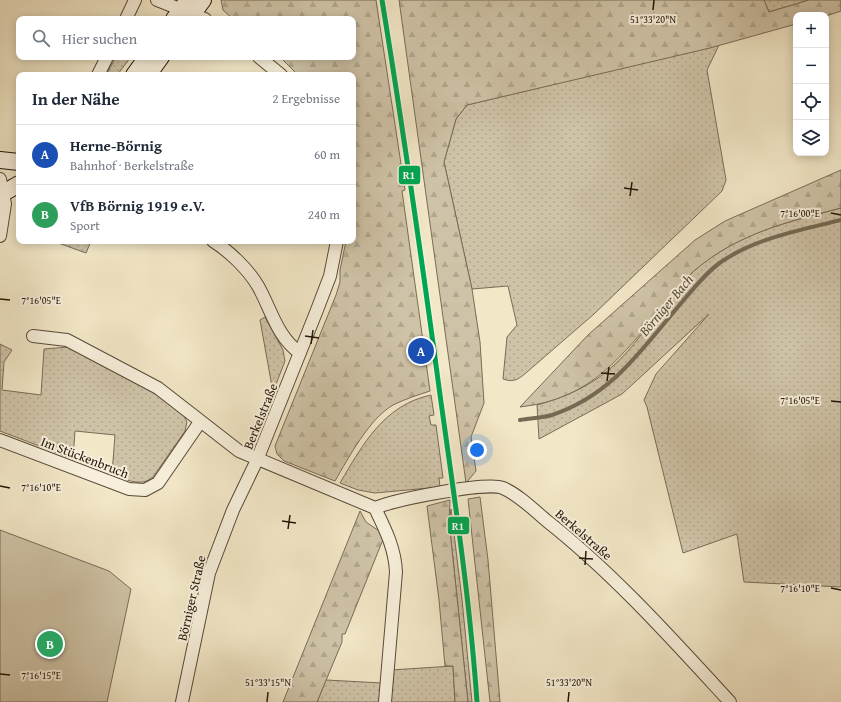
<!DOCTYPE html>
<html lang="de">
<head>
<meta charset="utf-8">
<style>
	:root { --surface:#fff; --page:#f6f6f7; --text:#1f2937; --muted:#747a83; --line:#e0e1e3; --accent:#7c3aed }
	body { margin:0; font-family:"Gentium Book Plus",serif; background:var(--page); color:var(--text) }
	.controls { position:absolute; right:12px; top:12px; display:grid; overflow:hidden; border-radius:8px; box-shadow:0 2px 10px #0003 }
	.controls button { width:36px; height:36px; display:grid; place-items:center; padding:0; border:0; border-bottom:1px solid var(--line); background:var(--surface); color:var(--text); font:20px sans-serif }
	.you { position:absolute; left:477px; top:450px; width:14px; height:14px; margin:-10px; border:3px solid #fff; border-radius:50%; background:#1a73e8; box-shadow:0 0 0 6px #1a73e833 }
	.badge { display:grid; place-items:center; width:26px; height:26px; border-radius:50%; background:var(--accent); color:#fff; font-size:13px; font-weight:700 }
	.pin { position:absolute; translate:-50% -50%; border:2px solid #fff; box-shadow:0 1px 4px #0006 }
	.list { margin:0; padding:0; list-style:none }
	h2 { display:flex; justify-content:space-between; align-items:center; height:52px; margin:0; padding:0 16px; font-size:17px }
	h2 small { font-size:13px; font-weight:400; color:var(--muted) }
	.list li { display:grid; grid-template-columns:26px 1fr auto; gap:12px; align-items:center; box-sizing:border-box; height:60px; padding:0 16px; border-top:1px solid var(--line) }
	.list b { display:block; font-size:15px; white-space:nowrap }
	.list p { margin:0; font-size:13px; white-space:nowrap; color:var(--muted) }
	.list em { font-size:13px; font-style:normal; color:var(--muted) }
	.icon { flex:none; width:22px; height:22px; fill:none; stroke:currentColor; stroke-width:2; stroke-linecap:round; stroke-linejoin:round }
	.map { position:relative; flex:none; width:841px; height:702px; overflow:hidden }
	.search { position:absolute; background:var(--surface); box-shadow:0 2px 10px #0003; left:16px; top:16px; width:340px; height:44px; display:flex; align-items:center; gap:10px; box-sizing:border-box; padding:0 14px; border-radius:8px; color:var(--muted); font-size:15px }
	.panel { position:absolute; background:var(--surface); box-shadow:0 2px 10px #0003; left:16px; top:72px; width:340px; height:172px; border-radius:8px }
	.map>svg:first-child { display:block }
	.grass { fill:url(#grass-dots); stroke:#796c58 }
	.forest { fill:url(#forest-firs); stroke:#796c58 }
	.pitch { fill:#cfc3a7; stroke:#796c58 }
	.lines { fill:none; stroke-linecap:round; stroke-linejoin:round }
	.stream { stroke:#756954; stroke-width:4 }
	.street-casing { stroke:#574a38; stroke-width:14 }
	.secondary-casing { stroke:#231608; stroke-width:18 }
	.street { stroke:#f7efdb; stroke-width:12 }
	.secondary { stroke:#f7efdb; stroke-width:16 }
	.rail-1-casing { stroke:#f7efdb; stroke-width:8 }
	.rail-1 { stroke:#00a651; stroke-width:5 }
	.ticks { fill:none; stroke:#231608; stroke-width:1.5 }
	.labels { text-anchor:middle; stroke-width:4; stroke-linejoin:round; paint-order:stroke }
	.street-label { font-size:13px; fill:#231608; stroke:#f7efdb }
	.water-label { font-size:14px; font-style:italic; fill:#5a4d3a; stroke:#f7efdb }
	.ticks-label { font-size:10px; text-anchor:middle; fill:#231608; stroke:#f7efdb; stroke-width:4; stroke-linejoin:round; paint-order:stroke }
	.line-badge { stroke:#f7efdb; stroke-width:1.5 }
	.badge-label { font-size:11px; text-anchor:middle; font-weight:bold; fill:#fff }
</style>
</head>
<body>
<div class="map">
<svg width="841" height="702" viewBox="0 0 841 702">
	<defs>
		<pattern id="grass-dots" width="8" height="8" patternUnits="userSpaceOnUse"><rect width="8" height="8" fill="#cfc3a7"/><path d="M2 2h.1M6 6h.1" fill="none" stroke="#b1a78e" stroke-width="1.8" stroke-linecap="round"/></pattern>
		<pattern id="forest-firs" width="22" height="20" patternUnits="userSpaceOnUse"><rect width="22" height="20" fill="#cfc3a7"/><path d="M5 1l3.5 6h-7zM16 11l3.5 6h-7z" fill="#b1a78e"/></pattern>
	</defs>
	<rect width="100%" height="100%" fill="#f2e7c7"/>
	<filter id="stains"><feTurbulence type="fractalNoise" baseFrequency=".005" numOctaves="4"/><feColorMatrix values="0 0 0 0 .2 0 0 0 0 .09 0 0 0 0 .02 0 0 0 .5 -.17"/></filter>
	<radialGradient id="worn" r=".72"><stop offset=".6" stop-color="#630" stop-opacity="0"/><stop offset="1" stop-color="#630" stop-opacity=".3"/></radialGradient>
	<path class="grass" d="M764,0H809L769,12Z
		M719,45L707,70L726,180L722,191L594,314L527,372C519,379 514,383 503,379L507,337L517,325L508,286L472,289L444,162L456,119L467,105Z
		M116,57H131L117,75H106Z
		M841,208V587L744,582L737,534L683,553L647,407L644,400L656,374L709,314L622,394L539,439L537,405C559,399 579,391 598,378C625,360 645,329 665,304C675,293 684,279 695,270C738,233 788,222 841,208Z
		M53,241H91L86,253Z
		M265,317L283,350L285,361L273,392L260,320Z
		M0,344L12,350L4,362L2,390L41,395L44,349L68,347L148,388L184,416L187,422L185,431L153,477C140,488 126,479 112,474L115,435L75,431L73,459L0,431Z
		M431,395L434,415L429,416L431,425H436L443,478H439L440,487L375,493L358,490L340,483C363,444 384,405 431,395Z
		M451,509L462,600L472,702H468L449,521Z
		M453,666L455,702H389L391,670Z
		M326,680L382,683L381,702H317Z"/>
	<path class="forest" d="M221,0H376L405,190L402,191L430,391C418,395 405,399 393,405C369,419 349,457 335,481L284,461L277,454L275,446L336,295L340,282V270L346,241H353V75H298L280,57H353V19H233L223,10Z
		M399,0H764L769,12L809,0H841V11L826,16L796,15V24L710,48L467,105L456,119L444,162L472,289L480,342L484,403L471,437L476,471L466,483Z
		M841,170V208C787,222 739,233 695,270C684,279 675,293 665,304C622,356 592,399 520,407L588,335L695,240L725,221Z
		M480,497L488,560L500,702H490L468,499Z
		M450,500L449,521L468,702H455L453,666H445L439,600L427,506Z
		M360,511L366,522L382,533L384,537L345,634H342V642L317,702H283Z"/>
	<path class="pitch" d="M0,530L109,571L131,589L107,702H0Z"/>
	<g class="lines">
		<path class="stream" d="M520,420C530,418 542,418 552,415C610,396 640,352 677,308C691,292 704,274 721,262C756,238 801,230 841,220"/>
		<defs>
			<path id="street" d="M157,0L205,19
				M126,19L135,0
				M259,57L281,75
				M98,75L107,57
				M0,179L5,204L0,236
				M213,241C229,251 248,269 258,286C271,309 277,337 300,353
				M33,336L67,340L158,388L239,451L375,508C385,529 395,548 396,572L385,702
				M0,440L129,489L145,490L158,483L200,422
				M375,508C394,500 487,481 503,488C519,495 534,510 547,521C614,574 672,639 730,702
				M182,702L209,573L233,510L257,460L317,310L330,276L337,241"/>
			<path id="secondary" d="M174,19L188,0
				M189,19L203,0
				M134,75L147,57
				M148,75L161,57
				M0,160L19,162
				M0,195L19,184"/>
		</defs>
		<use href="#street" class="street-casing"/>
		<use href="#secondary" class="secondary-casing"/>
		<use href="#street" class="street"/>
		<use href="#secondary" class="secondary"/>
		<defs>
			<path id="rail-1" d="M382,0C404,134 423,268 441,402C455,502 470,601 477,702"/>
		</defs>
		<use href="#rail-1" class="rail-1-casing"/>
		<use href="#rail-1" class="rail-1"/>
	</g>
	<path class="ticks" d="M653,10L654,0M624,188L638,190M630,196L632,182M831,213L841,215M0,299L10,300M305,336L319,338M311,344L313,330M601,373L615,374M607,381L609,367M831,401L841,402M0,486L10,488M282,521L296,523M288,529L290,515M579,558L593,559M585,565L586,551M831,588L841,590M0,674L10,675M267,702L268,692M568,702L569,692"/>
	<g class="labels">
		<g class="street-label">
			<text transform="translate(260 416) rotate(-68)" y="5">Berkelstraße</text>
			<text transform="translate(85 457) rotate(21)" y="5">Im Stückenbruch</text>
			<text transform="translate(584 534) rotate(41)" y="5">Berkelstraße</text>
			<text transform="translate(191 598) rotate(-77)" y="5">Börniger Straße</text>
		</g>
		<g class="water-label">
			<text transform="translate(666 305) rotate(-50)" y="5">Börniger Bach</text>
		</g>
	</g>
	<g class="ticks-label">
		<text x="653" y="23">51°33'20"N</text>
		<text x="800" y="217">7°16'00"E</text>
		<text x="41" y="304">7°16'05"E</text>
		<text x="800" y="404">7°16'05"E</text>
		<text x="41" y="491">7°16'10"E</text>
		<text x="800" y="592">7°16'10"E</text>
		<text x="41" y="679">7°16'15"E</text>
		<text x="268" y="686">51°33'15"N</text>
		<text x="569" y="686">51°33'20"N</text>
	</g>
	<g class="line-badge">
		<rect x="398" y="165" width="23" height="20" rx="4" fill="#00a651"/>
		<rect x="447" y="516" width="23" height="19" rx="4" fill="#00a651"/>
	</g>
	<g class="badge-label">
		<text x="409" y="179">R1</text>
		<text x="458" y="530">R1</text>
	</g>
	<rect width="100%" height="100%" filter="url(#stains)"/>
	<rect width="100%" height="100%" fill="url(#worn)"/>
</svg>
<div class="controls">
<button>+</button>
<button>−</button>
<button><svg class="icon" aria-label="locate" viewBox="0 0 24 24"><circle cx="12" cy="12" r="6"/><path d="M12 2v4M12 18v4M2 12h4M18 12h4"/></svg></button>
<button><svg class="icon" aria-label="layers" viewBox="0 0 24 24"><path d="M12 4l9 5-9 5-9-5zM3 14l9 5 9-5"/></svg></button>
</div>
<div class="you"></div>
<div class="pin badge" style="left:421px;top:351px;background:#1a4fb4">A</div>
<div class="pin badge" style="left:50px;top:644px;background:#2e9e5b">B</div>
<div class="search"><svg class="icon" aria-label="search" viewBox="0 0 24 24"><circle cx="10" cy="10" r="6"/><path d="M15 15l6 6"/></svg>Hier suchen</div>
<section class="panel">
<h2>In der Nähe<small>2 Ergebnisse</small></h2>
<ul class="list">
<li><span class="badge" style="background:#1a4fb4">A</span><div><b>Herne-Börnig</b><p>Bahnhof · Berkelstraße</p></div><em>60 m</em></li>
<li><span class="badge" style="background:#2e9e5b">B</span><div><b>VfB Börnig 1919 e.V.</b><p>Sport</p></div><em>240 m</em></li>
</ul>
</section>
</div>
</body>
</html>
